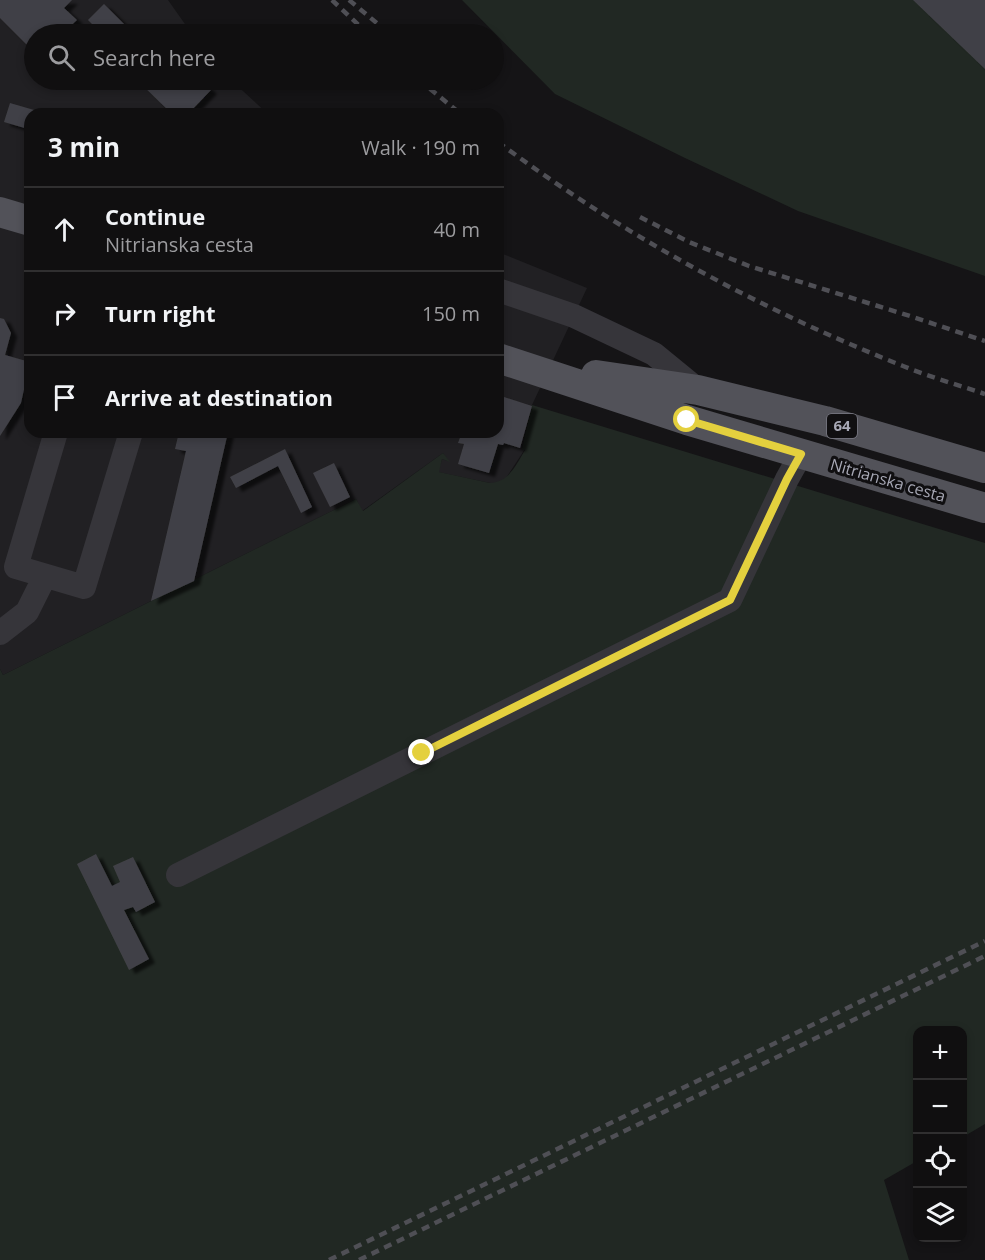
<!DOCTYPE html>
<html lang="en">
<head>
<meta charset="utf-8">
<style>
	:root { --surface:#100f10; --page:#1e1d1e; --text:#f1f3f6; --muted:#9c9c9f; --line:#302f30 }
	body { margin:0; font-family:"Open Sans",sans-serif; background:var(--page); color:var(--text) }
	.controls { position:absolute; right:18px; bottom:18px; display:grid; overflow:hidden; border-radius:12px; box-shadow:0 3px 9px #0003 }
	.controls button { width:54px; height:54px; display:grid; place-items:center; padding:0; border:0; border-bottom:2px solid var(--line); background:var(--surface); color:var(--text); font:30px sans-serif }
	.stop { position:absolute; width:18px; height:18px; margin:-14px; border:4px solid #e4d03e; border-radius:50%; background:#fff }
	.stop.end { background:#e4d03e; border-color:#fff; box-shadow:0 2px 6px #0008 }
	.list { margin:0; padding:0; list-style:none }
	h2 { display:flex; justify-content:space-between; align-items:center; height:78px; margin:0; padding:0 24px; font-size:26px }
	h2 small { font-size:20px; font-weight:400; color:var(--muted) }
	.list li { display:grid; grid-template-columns:39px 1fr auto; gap:18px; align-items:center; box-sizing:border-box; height:84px; padding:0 24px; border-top:2px solid var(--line) }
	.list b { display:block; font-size:22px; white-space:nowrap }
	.list p { margin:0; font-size:20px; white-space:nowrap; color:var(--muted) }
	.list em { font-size:20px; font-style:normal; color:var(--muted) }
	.icon { flex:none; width:33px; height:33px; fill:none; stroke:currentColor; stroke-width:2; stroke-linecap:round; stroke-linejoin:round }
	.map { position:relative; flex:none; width:985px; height:1260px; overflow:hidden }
	.search { position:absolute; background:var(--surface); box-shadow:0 3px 9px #0003; left:24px; top:24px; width:480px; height:66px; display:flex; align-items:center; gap:15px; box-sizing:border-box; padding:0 21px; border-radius:33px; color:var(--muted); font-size:22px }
	.panel { position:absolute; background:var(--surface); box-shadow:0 3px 9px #0003; left:24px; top:108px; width:480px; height:330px; border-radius:18px }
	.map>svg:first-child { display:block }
	.built { fill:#212023 }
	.green { fill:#212823 }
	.building { fill:#414146; filter:url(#shadow) }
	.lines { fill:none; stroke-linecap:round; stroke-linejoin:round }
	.minor { stroke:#36353a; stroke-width:24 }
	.major { stroke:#525259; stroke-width:30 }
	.rail { stroke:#4f4f55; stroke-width:4.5; stroke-dasharray:8 6; stroke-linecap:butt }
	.route { stroke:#e4d03e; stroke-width:8 }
	.labels { text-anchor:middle; stroke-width:6; stroke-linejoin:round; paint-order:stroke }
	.shield { fill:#100f11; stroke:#7a7a84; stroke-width:1.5 }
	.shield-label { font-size:15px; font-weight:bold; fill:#a7a8b5 }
	.street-label { font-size:16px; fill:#a7a8b5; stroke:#100f11 }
</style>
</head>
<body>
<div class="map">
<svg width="985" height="1260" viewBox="0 0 985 1260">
	<defs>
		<filter id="shadow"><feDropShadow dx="6" dy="4" stdDeviation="1.5" flood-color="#0009"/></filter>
	</defs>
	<rect width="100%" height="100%" fill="#151416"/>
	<path class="built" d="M0,0H168L192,34H34V80H231L268,114H30V432H498V252L587,288L532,405L522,448L525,449L506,478L499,483H490L438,472L442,459L448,461L443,453L362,511L356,499L3,675L0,669Z"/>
	<path class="green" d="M462,0H917L985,62V276L798,211L685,158L555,94Z
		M532,405L985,543V1124L963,1137L962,1030H918L917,1161L884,1180L909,1260H0V669L3,675L356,499L363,511L443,453L450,462L442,459L439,472L490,483C509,482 516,465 525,450L522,449Z"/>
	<path class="building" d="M0,0H72L64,8L77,20L62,34H34V52L0,18Z
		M913,0H985V69Z
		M104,4L127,27L120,34H102L88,20Z
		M143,24L154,34H133Z
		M137,80H200L211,90L188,114H172Z
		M10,103L34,110L32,114H30L28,129L4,122Z
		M0,318L4,319L11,333L5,355L30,362L21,403L0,436Z
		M498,395L532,406L520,448L504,443L503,445L498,444L489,473L458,464L464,444L458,443L462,432H498Z
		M179,432H228L194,581L151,601L186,451L175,449Z
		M285,449L312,507L301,513L278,466L236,488L230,477Z
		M334,463L350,497L330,507L313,473Z
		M96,854L112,886L120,882L113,866L133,857L155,902L136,912L133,907L124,910L149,959L129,970L77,864Z"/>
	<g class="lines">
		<path class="minor" d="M498,290L574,316L654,354L698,390
			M56,432L16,567L84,587L131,432
			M0,633L27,612L45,576
			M178,875L730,600L787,479L801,454"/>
		<path class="major" d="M0,212L30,221
			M498,358L687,420L985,508
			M596,375L698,390L825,421L985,468"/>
		<path class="rail" d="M332,0L368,34
			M349,0L390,34
			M419,80L461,114
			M445,80L451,84
			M498,142C623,235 759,309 903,366C930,377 958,385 985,394
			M640,217L689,242L749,266L910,316L985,341
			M329,1260L985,941
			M359,1260L985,956"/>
	</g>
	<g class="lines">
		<path class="route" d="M422,753L730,600L787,479L801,454L687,420"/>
	</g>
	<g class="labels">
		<rect class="shield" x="827" y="414" width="30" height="24" rx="4.5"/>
		<g class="shield-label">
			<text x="842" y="431">64</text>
		</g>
		<g class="street-label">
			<text transform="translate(888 480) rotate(16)" y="6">Nitrianska cesta</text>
		</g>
	</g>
</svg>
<div class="controls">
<button>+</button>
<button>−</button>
<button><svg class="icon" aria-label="locate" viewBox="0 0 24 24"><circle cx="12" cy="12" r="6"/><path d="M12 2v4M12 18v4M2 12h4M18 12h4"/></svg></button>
<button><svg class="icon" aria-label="layers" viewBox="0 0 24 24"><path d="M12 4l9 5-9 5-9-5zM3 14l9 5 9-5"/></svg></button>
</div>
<div class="stop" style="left:687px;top:420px"></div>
<div class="stop end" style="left:422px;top:753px"></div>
<div class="search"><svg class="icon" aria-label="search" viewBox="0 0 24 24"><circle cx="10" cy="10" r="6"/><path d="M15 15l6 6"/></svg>Search here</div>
<section class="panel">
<h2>3 min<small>Walk · 190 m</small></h2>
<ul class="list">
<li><svg class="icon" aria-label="ahead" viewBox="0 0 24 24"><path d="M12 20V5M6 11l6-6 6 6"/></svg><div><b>Continue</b><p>Nitrianska cesta</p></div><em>40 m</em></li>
<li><svg class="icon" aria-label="right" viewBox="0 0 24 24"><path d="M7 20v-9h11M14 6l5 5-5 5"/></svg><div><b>Turn right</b></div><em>150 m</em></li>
<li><svg class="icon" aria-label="arrive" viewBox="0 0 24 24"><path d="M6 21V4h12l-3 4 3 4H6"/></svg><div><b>Arrive at destination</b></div></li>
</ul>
</section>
</div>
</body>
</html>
